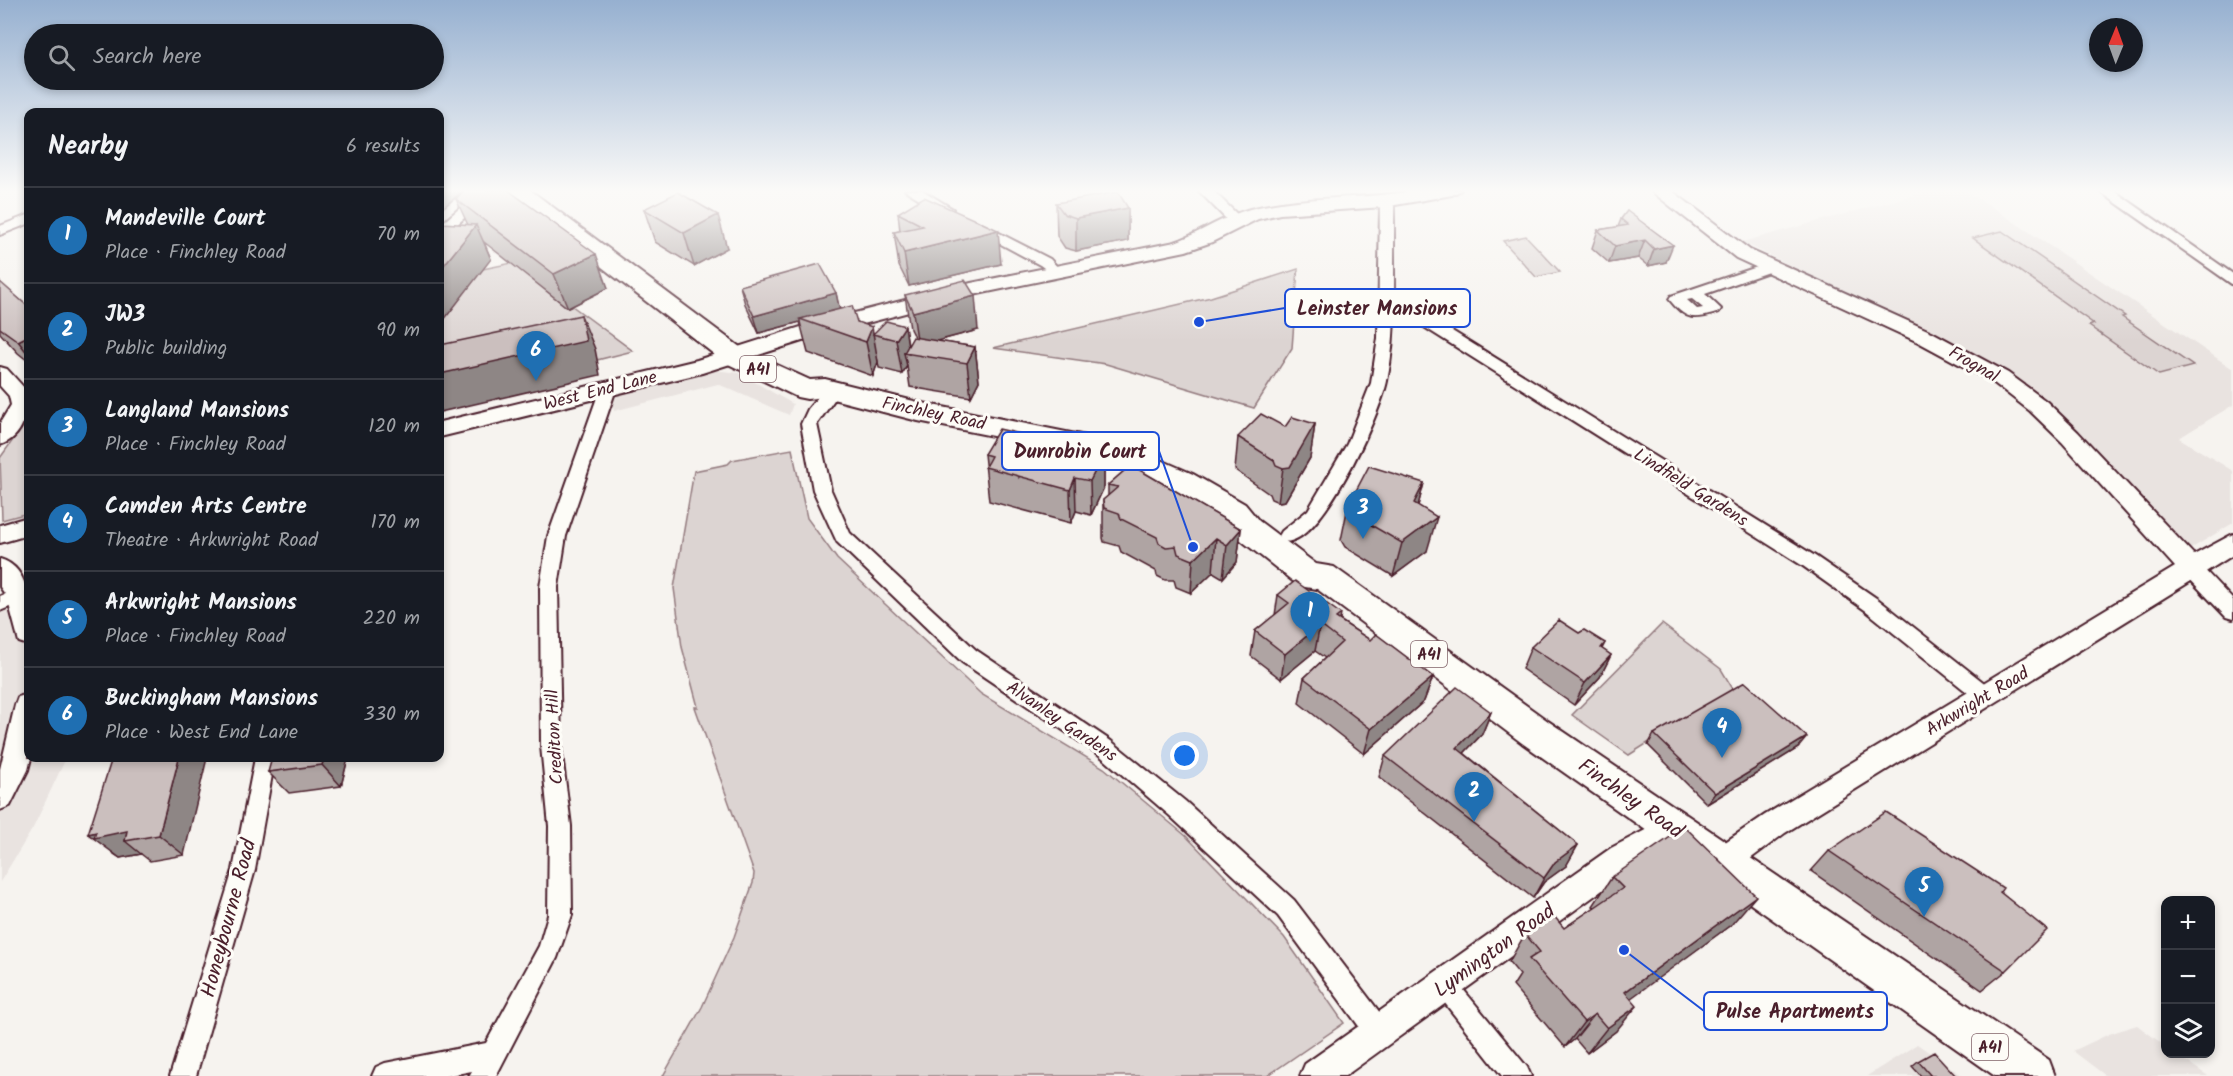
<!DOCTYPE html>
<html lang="en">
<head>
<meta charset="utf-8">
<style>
	:root { --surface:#171b24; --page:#242831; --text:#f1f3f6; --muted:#9ea1a6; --line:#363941; --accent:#1f6fb2 }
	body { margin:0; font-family:Kalam,sans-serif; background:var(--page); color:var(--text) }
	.controls { position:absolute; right:18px; bottom:18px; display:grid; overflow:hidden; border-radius:12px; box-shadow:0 3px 9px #0003 }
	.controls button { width:54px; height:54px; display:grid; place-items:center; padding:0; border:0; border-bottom:2px solid var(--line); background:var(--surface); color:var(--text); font:30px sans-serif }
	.compass { position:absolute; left:2089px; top:18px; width:54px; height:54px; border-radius:50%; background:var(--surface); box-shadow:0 3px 9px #0003; rotate:1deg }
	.you { position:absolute; left:1185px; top:756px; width:21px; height:21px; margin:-15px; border:4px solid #fff; border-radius:50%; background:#1a73e8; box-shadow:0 0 0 9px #1a73e833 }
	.badge { display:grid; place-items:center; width:39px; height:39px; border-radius:50%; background:var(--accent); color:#fff; font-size:20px; font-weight:700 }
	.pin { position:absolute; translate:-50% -50px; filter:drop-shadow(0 2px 3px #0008) }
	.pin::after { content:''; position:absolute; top:32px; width:21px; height:18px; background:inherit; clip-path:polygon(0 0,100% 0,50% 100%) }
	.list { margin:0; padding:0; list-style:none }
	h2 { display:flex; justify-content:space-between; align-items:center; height:78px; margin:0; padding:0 24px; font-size:26px }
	h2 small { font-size:20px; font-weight:400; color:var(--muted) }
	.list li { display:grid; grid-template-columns:39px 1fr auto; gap:18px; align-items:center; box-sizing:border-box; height:96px; padding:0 24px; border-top:2px solid var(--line) }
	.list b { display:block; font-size:22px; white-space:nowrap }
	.list p { margin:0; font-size:20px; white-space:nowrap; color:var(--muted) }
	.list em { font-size:20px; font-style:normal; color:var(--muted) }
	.icon { flex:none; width:33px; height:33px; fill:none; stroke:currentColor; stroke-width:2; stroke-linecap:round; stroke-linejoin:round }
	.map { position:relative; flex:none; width:2233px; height:1076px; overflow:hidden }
	.search { position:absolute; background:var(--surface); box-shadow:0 3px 9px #0003; left:24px; top:24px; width:420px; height:66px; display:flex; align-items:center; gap:15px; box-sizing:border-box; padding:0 21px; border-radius:33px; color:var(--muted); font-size:22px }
	.panel { position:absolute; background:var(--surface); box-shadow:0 3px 9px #0003; left:24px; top:108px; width:420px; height:654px; border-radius:12px }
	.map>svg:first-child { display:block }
	.built { fill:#e9e3e0 }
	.green { fill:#dcd4d2; stroke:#937a7e; stroke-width:1.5 }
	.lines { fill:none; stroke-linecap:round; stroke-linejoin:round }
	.street-casing { stroke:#4a1f2b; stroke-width:4 }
	.secondary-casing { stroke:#4a1f2b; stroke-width:4 }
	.highway-casing { stroke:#4a1f2b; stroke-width:4 }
	.street { fill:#fdfcf7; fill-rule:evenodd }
	.secondary { fill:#fdfcf7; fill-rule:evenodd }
	.highway { fill:#fdfcf7; fill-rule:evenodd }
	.wall { fill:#afa4a3; stroke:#4a1f2b; stroke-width:1.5 }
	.shaded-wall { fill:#8e8685; stroke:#4a1f2b; stroke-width:1.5 }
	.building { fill:#cbbfbe; stroke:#4a1f2b; stroke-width:1.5 }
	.labels { text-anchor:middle; stroke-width:6; stroke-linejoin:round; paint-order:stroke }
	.shield { fill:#fdfcf7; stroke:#806168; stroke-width:1.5 }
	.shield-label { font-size:16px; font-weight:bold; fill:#4a1f2b }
	.street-label { font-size:18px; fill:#4a1f2b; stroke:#fdfcf7 }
	.near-street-label { font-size:21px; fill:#4a1f2b; stroke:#fdfcf7 }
	.leader { fill:none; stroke:#1d4ed8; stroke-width:2 }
	.callout-dot { fill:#1d4ed8; stroke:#fdfcf7; stroke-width:2 }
	.callout { fill:#fdfcf7; stroke:#1d4ed8; stroke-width:2 }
	.callout-label { font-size:20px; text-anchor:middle; font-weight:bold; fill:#4a1f2b }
</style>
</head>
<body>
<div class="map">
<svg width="2233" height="1076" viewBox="0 0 2233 1076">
	<rect width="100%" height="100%" fill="#f6f3ef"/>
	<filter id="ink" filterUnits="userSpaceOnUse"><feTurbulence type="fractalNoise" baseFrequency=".0167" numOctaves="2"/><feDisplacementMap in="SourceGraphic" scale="12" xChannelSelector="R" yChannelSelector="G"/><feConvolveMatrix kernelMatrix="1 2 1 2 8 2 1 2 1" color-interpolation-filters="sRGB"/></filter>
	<g filter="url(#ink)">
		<path class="built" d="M1933,190H1963L1989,205L2233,369V405L2179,438L2233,471V523L2189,550L2075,429L2018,379L1932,331L1812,276L1742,242Z
			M714,370L739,373L793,404L789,415L718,384L614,411L611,394Z
			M28,595V758H66L33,828L0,882V610Z
			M2137,1025L2165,1046L2166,1054H2176L2208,1076H2106L2073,1051L2109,1034Z
			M1917,1044L1963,1076H1867L1908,1050Z"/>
		<path class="green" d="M2002,231L2125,316L2122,317L2193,366L2159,375L2089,326L2094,324L1973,238Z
			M1526,236L1560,272L1536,277L1503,241Z
			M512,263L568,308L572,306L633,351L597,360L594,349L440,383V324L483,269Z
			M1298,269L1292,348L1254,408L1106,364L993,348L1211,297Z
			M28,419V513L2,520L0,458Z
			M792,449L807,518L837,559L981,694L1104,768L1186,836L1284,937L1344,1023L1267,1076H663L702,1007L734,937L753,883L754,873L695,707H698L682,647L674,588L694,471L728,464L732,460Z
			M1662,624L1721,669L1733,689L1629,755L1572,715Z"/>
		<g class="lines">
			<defs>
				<path id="street" d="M481,190H496L445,235L440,236V225Z
					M905,190H922L953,209L951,212H941Z
					M1198,190H1212L1241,218V224H1231Z
					M2098,190H2113L2233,274V285Z
					M1384,198L1389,199L1394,206V295L1815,556L1879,600L1992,689L1995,695L1992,701L1985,703L1978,701L1865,610L1803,566L1394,308C1394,332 1392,357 1387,381C1381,412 1319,552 1282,541L1279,536L1282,531L1308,510L1347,444L1371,383L1378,338L1380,206L1377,202Z
					M28,215V224L0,235V226Z
					M976,221L1050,259L1062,272L1055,276L1040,265L971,228L969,225Z
					M1769,263L1776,267L1774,270L1705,294L1721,309L1719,312C1695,320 1686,321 1669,299L1671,296ZM1692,299L1703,308L1697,309L1687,300Z
					M608,384L616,389L566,536L558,587L561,746L571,826L572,915L557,958L496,1076H469L472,1071L446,1076H372L376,1067L385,1063L486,1043L539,946L548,915L549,826L541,746L540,587L548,536L600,389Z
					M833,385L841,390L817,424L831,490L850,533L976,650L1111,741L1185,801L1294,900L1387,1022L1390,1031L1387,1040L1378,1043L1369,1040L1278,916L1169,815L1097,753L962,662L837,542L813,490L801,424L808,409L827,386Z
					M2191,561L2198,563L2233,600V619L2226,617L2184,573L2182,568L2184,563Z
					M19,588L26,590L28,595L26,600L0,611V596Z
					M255,758H275L255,870L196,1076H170L233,870Z
					M1445,973L1453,977L1527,1067L1531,1076H1502L1437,993L1433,985L1437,977Z"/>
				<path id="secondary" d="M1419,190H1461L1452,195L1384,207L1280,214L1258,219L1212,242L1186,251L973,295L818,336L702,373L440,437V422L697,360L804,326L971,283L1175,242C1200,233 1224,216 1250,209C1305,195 1364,200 1419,190Z
					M1650,190H1671L1750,250L1932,332L2008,373L2046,401L2078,432L2194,555L2233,534V555L1785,833L1734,871L1723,875L1712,871L1708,861L1712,851L1765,815L2175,567L2062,442L2030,411L1994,383L1918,342L1736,258Z
					M0,367L7,369L28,392C28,413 23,438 0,445V423L11,405L9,396L0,386Z
					M28,517V535L0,543V525Z
					M0,559C34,569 31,617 28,645L19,642L7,597L0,587Z
					M28,694V758H31L28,770L10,806L0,810V769L15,705L18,697Z
					M1674,815L1684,819L1689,828L1684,837L1633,868L1345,1076H1300L1305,1064L1611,848Z"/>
				<path id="highway" d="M503,190H530L744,350L810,380L825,379L918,402L1086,436L1161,460L1193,474L1245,504L1259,521L1316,564L1334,567L1548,721L2049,1060L2055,1076H1995L1522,743L1317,589L1299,586L1237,537L1227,524L1203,508L1172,490L1108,463L1053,448L918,421L825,397L807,399L797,397L724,362Z"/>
			</defs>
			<use href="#street" class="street-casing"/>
			<use href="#secondary" class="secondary-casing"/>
			<use href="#highway" class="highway-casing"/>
			<use href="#street" class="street"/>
			<use href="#secondary" class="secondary"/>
			<use href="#highway" class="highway"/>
		</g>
		<path class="wall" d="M440,190H508L608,288L568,308L484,242L491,259L468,225L456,199L462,193L440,210Z
			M1056,203L1128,208V241L1076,251L1065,248L1057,236Z
			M644,209L727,248L694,266L655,242Z
			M1627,211L1666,262L1648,266L1638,258L1609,263L1592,248L1598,230L1618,227L1621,219Z
			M898,213L1001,264L909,286L899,266L894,232L900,231Z
			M0,282L25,304L28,303V361L18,353L0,333Z
			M740,286L836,293L839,309L874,333L905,326L908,346L914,337L910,329L905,295L978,330L937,341L975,347L979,381L971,397L910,387L907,366L902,374L879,368L878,362L873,376L808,353L800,322L759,333L745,304Z
			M1315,424L1310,458L1285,501L1278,502L1271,499L1269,494L1235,470L1238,437L1285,427Z
			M1021,434L1022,444L1075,457L1104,453V487L1091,515L1076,511L1071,523L989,501L984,454Z
			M1131,465L1241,529L1237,562L1223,578L1213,572L1191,593L1176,587L1174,580H1165L1157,576L1156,571L1121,552L1119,546L1104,542L1103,538V500L1108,496V485Z
			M1424,483L1418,505L1427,551L1393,576L1345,547L1341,540L1348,506Z
			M1278,595L1341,614L1340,620L1370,640L1433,677L1424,701L1364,754L1299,703L1304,678L1325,658L1315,651L1281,679L1251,656L1255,631L1275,615Z
			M1579,633L1605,643L1602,649L1611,655L1600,677L1574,705L1522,669L1531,647Z
			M1491,712L1482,734L1464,753L1578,845L1566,866L1544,882L1533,898L1379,777L1385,756Z
			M1654,734L1798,748L1707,804L1648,745Z
			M112,758L184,855L150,861L141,854L120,858L114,854Z
			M348,758L341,786L289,793L268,772Z
			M1829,851L2000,892L2006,971L1982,990L1811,871Z
			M1612,877L1732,924L1630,998L1616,1031L1587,1053L1575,1039L1565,1047L1513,986L1520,975L1509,962L1525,934L1564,928L1595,907L1593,906Z
			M1918,1061L1956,1076H1921L1912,1066Z"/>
		<path class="shaded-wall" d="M440,190H464L440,210Z
			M1128,208V241L1076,251V218Z
			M718,215L727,248L694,266L684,233Z
			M476,225L491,259L440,325V270Z
			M998,230L1001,264L909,286L904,253Z
			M1645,240L1638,258L1609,263L1615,246Z
			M1673,245L1666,262L1648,266L1654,249Z
			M596,254L608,288L568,308L554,274Z
			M836,293L840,311L800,319V322L759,333L754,316Z
			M975,296L978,330L918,346L913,312Z
			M581,315L595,349L600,375L440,412V374Z
			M905,326L909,354L904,353L907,366L902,374L896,340Z
			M872,327L878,362L873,376L866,342Z
			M28,336V354L18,341Z
			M975,347L979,381L971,397L967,363Z
			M1315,424L1310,458L1285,501L1278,502L1283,468Z
			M1021,434L1024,468L1019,477L1016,443Z
			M1104,453V487L1091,515L1090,481Z
			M1075,478L1076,511L1071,523L1070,490Z
			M1424,483L1415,517L1414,503Z
			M1437,517L1427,551L1393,576L1402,543Z
			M1241,529L1237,562L1223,578L1227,545Z
			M1216,538L1213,572L1191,593L1193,560Z
			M1320,625L1315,651L1281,679L1285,654Z
			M1611,655L1600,677L1574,705L1585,683Z
			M1433,677L1424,701L1364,754L1371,729Z
			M1491,712L1482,734L1449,769L1457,748Z
			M1807,737L1798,748L1707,804L1715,793Z
			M179,758H207L184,855L159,835Z
			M324,758H348L341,786L322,765Z
			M127,831L125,841L141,854L120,858L88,834L96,832Z
			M1578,845L1566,866L1544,882L1533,898L1544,878L1555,862Z
			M1756,896L1732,924L1604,1018L1625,992Z
			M1637,1006L1616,1031L1587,1053L1607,1028Z
			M1595,1014L1575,1039L1565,1047L1584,1022Z"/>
		<path class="building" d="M464,190H508L596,254L554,274L456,199Z
			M678,192L718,215L684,233L644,209Z
			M1118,192L1128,208L1076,218L1064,214L1056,203Z
			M924,197L998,230L904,253L894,232L923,226L898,213Z
			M1627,211L1673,245L1654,249L1645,240L1615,246L1598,230L1628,225L1621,219Z
			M440,223L476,225L440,270Z
			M820,264L836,293L754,316L740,286Z
			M965,280L975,296L913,312L905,295Z
			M0,282L25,304L28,303V336L18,341L0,328Z
			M852,306L857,322L872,327L866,342L800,319Z
			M581,315L586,341L440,374V345Z
			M886,321L905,326L896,340L873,334Z
			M913,337L975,347L967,363L904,353Z
			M1261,414L1285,427L1292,417L1315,424L1290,467L1283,468L1276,465L1274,460L1238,437Z
			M999,429L1021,434L1016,443L1075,457L1080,448L1104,453L1090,481L1075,478L1070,490L985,467L991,456L984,454Z
			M1131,465L1241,529L1227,545L1216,538L1193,560L1178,554L1176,546L1166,547L1159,543L1157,537L1121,519L1119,513L1104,508L1103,500L1118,487L1108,485Z
			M1369,466L1424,483L1414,503L1437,517L1402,543L1352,514L1348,506Z
			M1295,581L1341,614L1336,618L1370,640L1376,634L1433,677L1371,729L1304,678L1342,642L1320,625L1285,654L1255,631L1289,603L1278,595Z
			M1559,620L1579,633L1584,630L1605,643L1601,648L1611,655L1585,683L1531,647Z
			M1745,682L1807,737L1715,793L1654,734Z
			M1457,687L1491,712L1457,748L1578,845L1555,862L1544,878L1385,756Z
			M112,758H179L159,835L125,841L127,831L94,838L96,832L88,834Z
			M272,758H324L322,765L268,772Z
			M1886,812L2003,888L2000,892L2047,930L2006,971L1829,851Z
			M1685,827L1756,896L1625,992L1637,1006L1607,1028L1595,1014L1584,1022L1529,959L1540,952L1525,934L1553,915L1564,928L1623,888L1612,877Z
			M1934,1052L1956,1076H1931L1918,1061Z"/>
	</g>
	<linearGradient id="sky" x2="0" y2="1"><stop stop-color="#96b0d0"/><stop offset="0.56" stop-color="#fbfaf8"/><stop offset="1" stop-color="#fbfaf8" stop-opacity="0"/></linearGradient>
	<rect width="2233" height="341" fill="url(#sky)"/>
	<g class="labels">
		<g class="shield">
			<rect x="740" y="356" width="36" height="26" rx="4.5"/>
			<rect x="1411" y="641" width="36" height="26" rx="4.5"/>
			<rect x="1972" y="1034" width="36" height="26" rx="4.5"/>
		</g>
		<g class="shield-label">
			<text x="758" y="375">A41</text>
			<text x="1429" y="660">A41</text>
			<text x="1990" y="1053">A41</text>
		</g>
		<g class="street-label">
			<text transform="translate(1974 364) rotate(30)" y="6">Frognal</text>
			<text transform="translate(600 390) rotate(-14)" y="6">West End Lane</text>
			<text transform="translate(934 413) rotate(12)" y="6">Finchley Road</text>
			<text transform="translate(1691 487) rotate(32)" y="6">Lindfield Gardens</text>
			<text transform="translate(1977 701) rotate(-31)" y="6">Arkwright Road</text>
			<text transform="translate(1062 721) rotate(34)" y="6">Alvanley Gardens</text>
			<text transform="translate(554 737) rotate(-93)" y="6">Crediton Hill</text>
		</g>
		<g class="near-street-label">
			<text transform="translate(1631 798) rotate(35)" y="7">Finchley Road</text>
			<text transform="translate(228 918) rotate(-75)" y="7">Honeybourne Road</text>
			<text transform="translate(1494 950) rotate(-36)" y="7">Lymington Road</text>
		</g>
	</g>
	<path class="leader" d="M1199 322L1285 308M1193 547L1159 451M1624 950L1704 1011"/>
	<g class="callout-dot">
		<circle cx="1199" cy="322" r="6"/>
		<circle cx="1193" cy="547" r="6"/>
		<circle cx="1624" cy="950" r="6"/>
	</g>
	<g class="callout">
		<rect x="1285" y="289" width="185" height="38" rx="6"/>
		<rect x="1002" y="432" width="157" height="38" rx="6"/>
		<rect x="1704" y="992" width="183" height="38" rx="6"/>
	</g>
	<g class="callout-label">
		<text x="1377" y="315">Leinster Mansions</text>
		<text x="1080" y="458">Dunrobin Court</text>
		<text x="1795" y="1018">Pulse Apartments</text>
	</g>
</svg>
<div class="controls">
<button>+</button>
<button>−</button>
<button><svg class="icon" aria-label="layers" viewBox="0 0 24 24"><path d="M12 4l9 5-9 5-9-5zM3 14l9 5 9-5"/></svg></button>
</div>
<svg class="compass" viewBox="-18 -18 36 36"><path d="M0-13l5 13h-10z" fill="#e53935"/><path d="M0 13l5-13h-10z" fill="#9ea1a6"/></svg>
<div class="you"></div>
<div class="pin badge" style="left:1310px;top:642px">1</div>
<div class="pin badge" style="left:1474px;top:822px">2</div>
<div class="pin badge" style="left:1363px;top:539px">3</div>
<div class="pin badge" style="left:1722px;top:758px">4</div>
<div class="pin badge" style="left:1924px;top:917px">5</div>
<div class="pin badge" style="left:536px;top:381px">6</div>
<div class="search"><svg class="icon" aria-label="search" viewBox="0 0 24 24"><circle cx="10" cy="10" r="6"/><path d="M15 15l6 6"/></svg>Search here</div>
<section class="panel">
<h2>Nearby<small>6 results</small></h2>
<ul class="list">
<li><span class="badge">1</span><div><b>Mandeville Court</b><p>Place · Finchley Road</p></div><em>70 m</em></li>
<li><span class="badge">2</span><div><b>JW3</b><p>Public building</p></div><em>90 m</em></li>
<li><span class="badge">3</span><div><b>Langland Mansions</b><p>Place · Finchley Road</p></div><em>120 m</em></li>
<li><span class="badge">4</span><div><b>Camden Arts Centre</b><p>Theatre · Arkwright Road</p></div><em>170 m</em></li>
<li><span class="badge">5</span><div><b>Arkwright Mansions</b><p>Place · Finchley Road</p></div><em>220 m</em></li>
<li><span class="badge">6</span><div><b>Buckingham Mansions</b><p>Place · West End Lane</p></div><em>330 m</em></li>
</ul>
</section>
</div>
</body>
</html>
